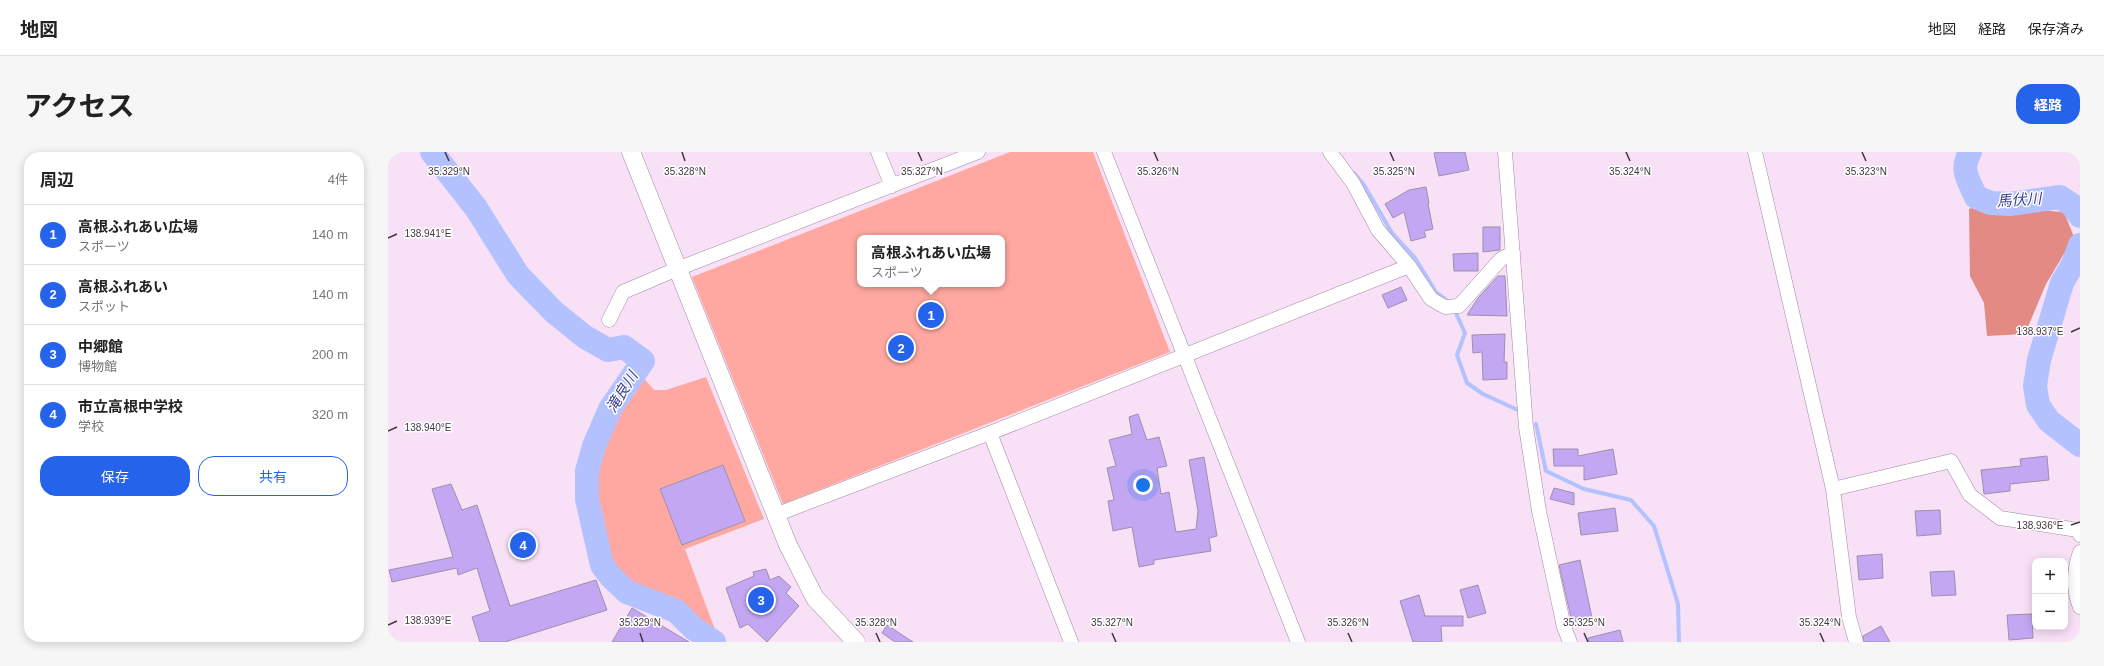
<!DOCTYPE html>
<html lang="ja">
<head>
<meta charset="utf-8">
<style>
	:root { --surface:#fff; --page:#f6f6f6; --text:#222; --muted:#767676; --line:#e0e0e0; --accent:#2563eb }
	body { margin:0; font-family:Helvetica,"Noto Sans JP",sans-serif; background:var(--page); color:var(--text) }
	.controls { position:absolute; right:12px; bottom:12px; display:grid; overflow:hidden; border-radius:8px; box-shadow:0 2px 10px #0003 }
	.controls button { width:36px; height:36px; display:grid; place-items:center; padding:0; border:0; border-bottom:1px solid var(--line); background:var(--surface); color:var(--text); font:20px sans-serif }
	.you { position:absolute; left:755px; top:333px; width:14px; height:14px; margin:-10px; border:3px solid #fff; border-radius:50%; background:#1a73e8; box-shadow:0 0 0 6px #1a73e833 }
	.badge { display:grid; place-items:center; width:26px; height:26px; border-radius:50%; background:var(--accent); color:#fff; font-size:13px; font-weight:700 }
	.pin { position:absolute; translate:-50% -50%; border:2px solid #fff; box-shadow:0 1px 4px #0006 }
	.popup { position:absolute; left:469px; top:83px; width:148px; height:52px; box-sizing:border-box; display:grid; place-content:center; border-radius:8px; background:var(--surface); filter:drop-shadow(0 1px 3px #0005); font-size:13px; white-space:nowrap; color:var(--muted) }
	.popup b { font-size:15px; color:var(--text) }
	.popup::after { content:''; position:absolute; left:50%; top:100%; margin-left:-8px; border:8px solid transparent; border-top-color:var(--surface) }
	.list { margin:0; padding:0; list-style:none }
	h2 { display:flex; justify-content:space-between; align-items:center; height:52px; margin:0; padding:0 16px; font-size:17px }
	h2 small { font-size:13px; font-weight:400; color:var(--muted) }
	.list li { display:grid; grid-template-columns:26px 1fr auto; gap:12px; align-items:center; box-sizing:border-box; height:60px; padding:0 16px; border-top:1px solid var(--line) }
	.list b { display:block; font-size:15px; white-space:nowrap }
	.list p { margin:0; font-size:13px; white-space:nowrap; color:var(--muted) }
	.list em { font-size:13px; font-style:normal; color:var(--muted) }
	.actions { display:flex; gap:8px; padding:12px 16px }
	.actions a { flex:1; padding:9px 0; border:1px solid var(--accent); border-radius:16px; text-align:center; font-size:14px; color:var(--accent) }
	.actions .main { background:var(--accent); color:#fff }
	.map { position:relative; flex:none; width:1692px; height:490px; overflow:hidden; border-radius:16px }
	header { display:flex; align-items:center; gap:24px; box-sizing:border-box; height:56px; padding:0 20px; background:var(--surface); border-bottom:1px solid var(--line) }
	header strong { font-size:19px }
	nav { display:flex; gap:22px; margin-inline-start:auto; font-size:14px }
	.intro { display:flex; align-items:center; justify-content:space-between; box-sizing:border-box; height:96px; padding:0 24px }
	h1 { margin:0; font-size:28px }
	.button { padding:10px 18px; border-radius:16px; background:var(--accent); color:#fff; font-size:14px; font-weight:700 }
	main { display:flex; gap:24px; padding:0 24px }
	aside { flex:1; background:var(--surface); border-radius:16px; box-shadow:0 2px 10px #0003 }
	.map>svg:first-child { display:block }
	.green { fill:#ffa8a1; fill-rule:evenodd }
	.forest { fill:#e38a84 }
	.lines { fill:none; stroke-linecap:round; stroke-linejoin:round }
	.stream { stroke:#b3c2ff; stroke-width:4 }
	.river { stroke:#b3c2ff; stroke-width:24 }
	.building { fill:#c3a7f2; stroke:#9b91ac }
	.minor-casing { stroke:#a08a9e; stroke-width:15 }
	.tertiary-casing { stroke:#a08a9e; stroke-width:19 }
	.minor { stroke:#fff; stroke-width:14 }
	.tertiary { stroke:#fff; stroke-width:18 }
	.ticks { fill:none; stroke:#3f363f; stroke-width:1.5 }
	.labels { text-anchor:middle; stroke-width:3; stroke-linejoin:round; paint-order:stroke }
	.water-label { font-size:15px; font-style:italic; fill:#363f95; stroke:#fff }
	.ticks-label { font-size:10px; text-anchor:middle; fill:#3f363f; stroke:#fff; stroke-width:3; stroke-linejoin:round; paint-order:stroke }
</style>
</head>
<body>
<header>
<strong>地図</strong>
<nav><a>地図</a><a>経路</a><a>保存済み</a></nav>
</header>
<div class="intro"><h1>アクセス</h1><a class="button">経路</a></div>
<main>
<aside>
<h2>周辺<small>4件</small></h2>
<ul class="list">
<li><span class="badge">1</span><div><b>高根ふれあい広場</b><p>スポーツ</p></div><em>140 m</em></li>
<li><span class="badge">2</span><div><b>高根ふれあい</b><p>スポット</p></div><em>140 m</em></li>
<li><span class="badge">3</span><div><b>中郷館</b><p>博物館</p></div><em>200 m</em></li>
<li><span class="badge">4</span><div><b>市立高根中学校</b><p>学校</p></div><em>320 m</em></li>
</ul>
<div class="actions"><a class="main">保存</a><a>共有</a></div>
</aside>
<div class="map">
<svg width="1692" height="490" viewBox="0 0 1692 490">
	<rect width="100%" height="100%" fill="#f8e0f6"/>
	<path class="green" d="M622,0H705L782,200L395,352L304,125ZM472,86H614V132H472Z
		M254,224L266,238H278L318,225L376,367L297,397L329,483C315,472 303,458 286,450C268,441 247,436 232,422C221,413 219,396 215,384C204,342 202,295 226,257C234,245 245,235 254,224Z"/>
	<path class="forest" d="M1589,54L1676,60L1686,85L1658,132L1637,182L1599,184L1596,151L1582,124L1581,57Z"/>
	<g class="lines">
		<path class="stream" d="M966,21L976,33L1004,81L1027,106L1048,140L1062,151
			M1066,157L1077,181L1069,203L1079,231L1095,242L1130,258
			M1148,272L1158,319L1196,337L1243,348L1266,374L1290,452L1291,490"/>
		<path class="river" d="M44,0L88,56L130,123L166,160L197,185L220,198L236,195L255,209L222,257L206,294L199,319V347L214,413L223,425L239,440L288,459L305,476L326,490
			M1582,0C1572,18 1580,27 1588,45L1603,51L1622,52L1672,45L1684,53L1692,64
			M1692,93L1685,112L1674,131L1651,208L1647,234L1650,253L1661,269L1692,293"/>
	</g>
	<path class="building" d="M1051,0H1077L1081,18L1051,24L1046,1Z
		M1038,35L1041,51L1040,52L1045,77L1036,79L1038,85L1023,89L1016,60L1005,66L997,52L1021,38Z
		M1095,75H1112V98L1095,100Z
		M1090,101V119H1066L1065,102Z
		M1110,124H1117L1119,164L1079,163L1090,146Z
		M1013,135L1019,148L1000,156L994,143Z
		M1117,182L1116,210H1119V227L1095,228L1094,200L1085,201L1084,183Z
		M750,262L759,288L771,285L779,314L769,316L773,342L781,340L788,380L808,377L810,359L801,308L816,305L829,384L821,386L823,399L766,408V412L751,415L744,375L725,379L720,349L726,348L719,316L728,314L721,288L744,282L741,265Z
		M1165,297H1190V304L1225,297L1229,322L1196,328V314H1166Z
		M1659,304L1661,328L1622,332V339L1596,342L1593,318L1633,314L1632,307Z
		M335,313L357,369L294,393L272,337Z
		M63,332L74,358L89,353L122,454L208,428L219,458L117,490H92L84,465L102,459L89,416L70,423L69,416L4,430L1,418L65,405L44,337Z
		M1166,336L1186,341V353L1162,347Z
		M1227,356L1230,379L1193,383L1190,361Z
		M1552,358L1553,382L1529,384L1527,359Z
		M1494,402L1495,426L1471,428L1469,404Z
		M1192,408L1204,466L1184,470L1171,413Z
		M378,417L382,428L391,424L403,435L398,441L411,454L379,490L360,472L352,476L338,436L366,424L365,420Z
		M1566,419L1568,443L1544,444L1542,420Z
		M1090,433L1098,461L1080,466L1072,438Z
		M1031,443L1037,464H1075V474H1053L1054,490H1025L1012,449Z
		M244,456L301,490H224Z
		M1644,462L1645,486L1621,488L1619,463Z
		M499,473L525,490H507L494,481Z
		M1493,474L1502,490H1476L1475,484Z
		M1232,478L1235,490H1201L1200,486Z"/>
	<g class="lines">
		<defs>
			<path id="minor" d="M490,0L504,34
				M716,0L910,490
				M942,0L965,31L990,78L1021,114L1043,147L1057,155L1071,154L1113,107L1125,101
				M1117,0L1138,275L1151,359L1176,475L1182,490
				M1367,0L1445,337L1461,465L1468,490
				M221,168L235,140L289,117L590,0
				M602,281L683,490
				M1445,337L1563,309L1582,343L1612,366L1690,378L1692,383
				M387,363L602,281L1021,114
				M1692,400C1686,418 1684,436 1692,455"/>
			<path id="tertiary" d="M243,0L400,393L427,446L468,490"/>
		</defs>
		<use href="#minor" class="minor-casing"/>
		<use href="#tertiary" class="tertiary-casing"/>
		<use href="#minor" class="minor"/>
		<use href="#tertiary" class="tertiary"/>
	</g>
	<path class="ticks" d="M57,0L61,9M294,0L297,9M530,0L534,9M766,0L770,9M1002,0L1006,9M1238,0L1242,9M1474,0L1478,9M0,86L9,82M1683,180L1692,176M0,279L9,275M1683,373L1692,370M0,473L9,469M252,481L255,490M488,481L492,490M724,481L728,490M960,481L964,490M1196,481L1200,490M1432,481L1436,490"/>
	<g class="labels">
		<g class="water-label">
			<text transform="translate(1631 48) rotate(-4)" y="5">馬伏川</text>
			<text transform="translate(234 240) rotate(-58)" y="5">滝良川</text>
		</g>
	</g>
	<g class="ticks-label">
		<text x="61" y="23">35.329°N</text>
		<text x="297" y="23">35.328°N</text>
		<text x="534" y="23">35.327°N</text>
		<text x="770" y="23">35.326°N</text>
		<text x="1006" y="23">35.325°N</text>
		<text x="1242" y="23">35.324°N</text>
		<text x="1478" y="23">35.323°N</text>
		<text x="40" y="85">138.941°E</text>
		<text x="1652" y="183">138.937°E</text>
		<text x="40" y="279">138.940°E</text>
		<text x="1652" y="377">138.936°E</text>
		<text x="40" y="472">138.939°E</text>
		<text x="252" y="474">35.329°N</text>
		<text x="488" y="474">35.328°N</text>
		<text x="724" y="474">35.327°N</text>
		<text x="960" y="474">35.326°N</text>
		<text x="1196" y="474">35.325°N</text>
		<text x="1432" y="474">35.324°N</text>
	</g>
</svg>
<div class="controls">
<button>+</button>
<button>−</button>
</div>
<div class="you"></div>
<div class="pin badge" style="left:543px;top:163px">1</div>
<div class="popup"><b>高根ふれあい広場</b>スポーツ</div>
<div class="pin badge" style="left:513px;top:196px">2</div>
<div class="pin badge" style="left:373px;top:448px">3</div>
<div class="pin badge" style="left:135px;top:393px">4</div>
</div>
</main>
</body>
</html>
